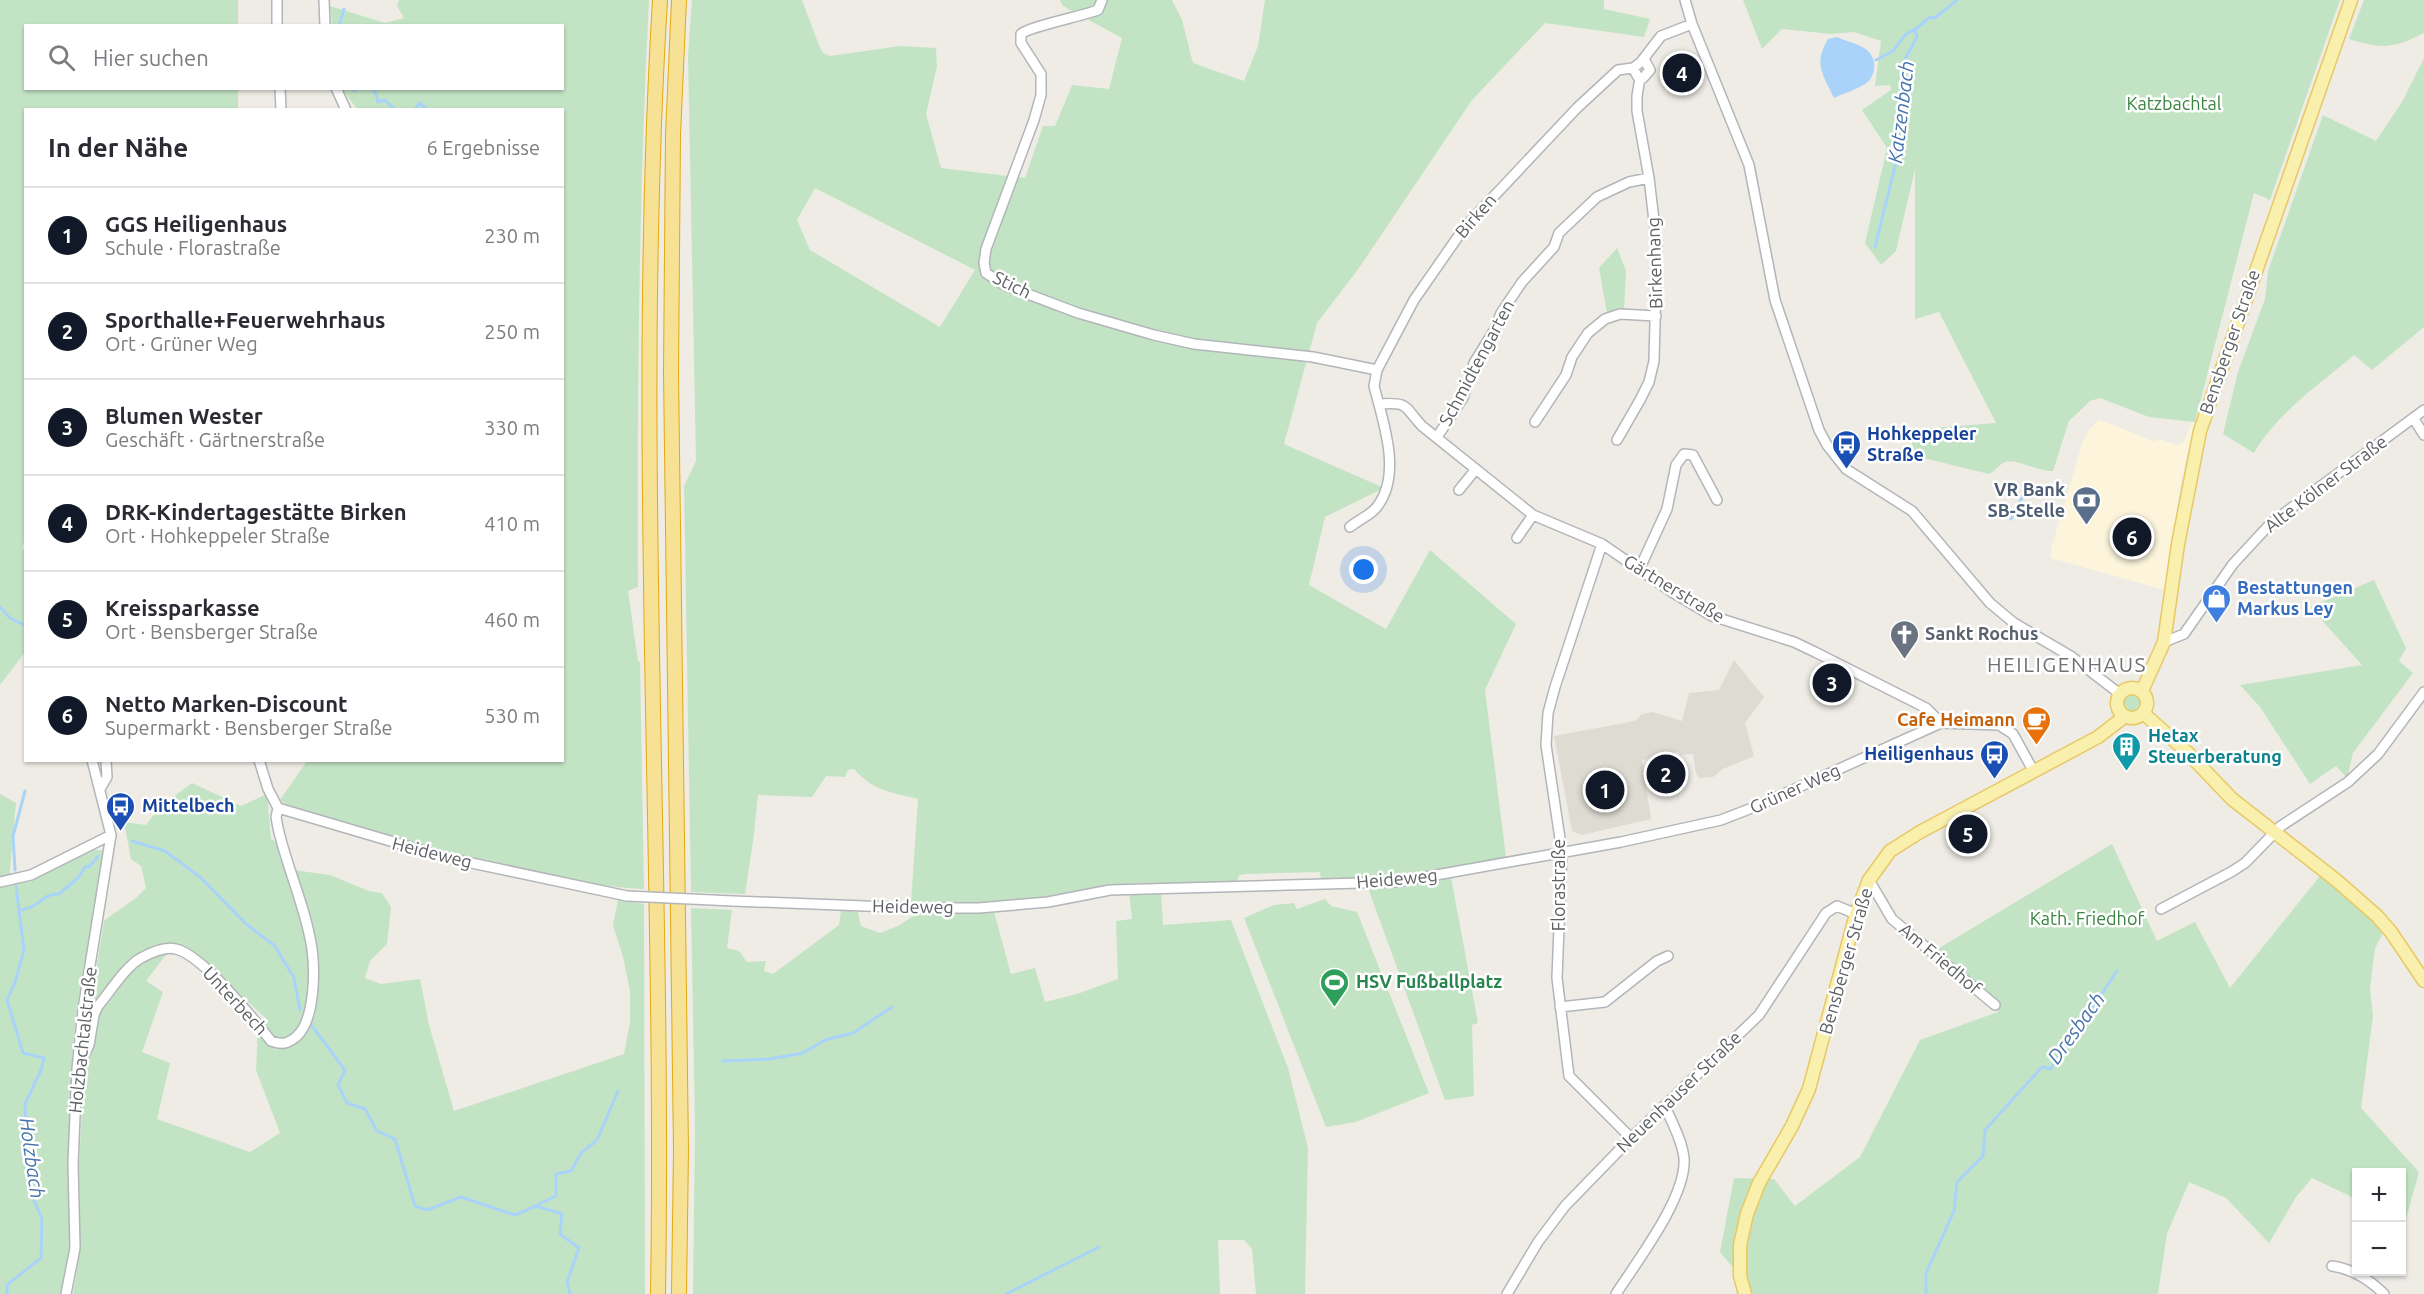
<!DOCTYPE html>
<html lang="de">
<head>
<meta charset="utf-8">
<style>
	:root { --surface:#fff; --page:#f2f2f3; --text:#2b2b33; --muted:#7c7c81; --line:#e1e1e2; --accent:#111827 }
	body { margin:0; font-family:Ubuntu,sans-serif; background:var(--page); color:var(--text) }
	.controls { position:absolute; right:18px; bottom:18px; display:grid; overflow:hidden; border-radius:0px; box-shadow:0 2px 4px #0004 }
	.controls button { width:54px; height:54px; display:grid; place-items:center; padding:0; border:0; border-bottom:2px solid var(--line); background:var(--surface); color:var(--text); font:30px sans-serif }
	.you { position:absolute; left:1364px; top:570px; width:21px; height:21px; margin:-15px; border:4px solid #fff; border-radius:50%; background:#1a73e8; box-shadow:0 0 0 9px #1a73e833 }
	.badge { display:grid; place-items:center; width:39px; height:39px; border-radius:50%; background:var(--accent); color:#fff; font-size:20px; font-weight:700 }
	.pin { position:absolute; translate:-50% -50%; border:3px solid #fff; box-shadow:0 2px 6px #0006 }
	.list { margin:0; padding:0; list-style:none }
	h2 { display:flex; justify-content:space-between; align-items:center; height:78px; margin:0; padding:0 24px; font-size:26px }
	h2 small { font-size:20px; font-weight:400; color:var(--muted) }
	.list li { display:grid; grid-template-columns:39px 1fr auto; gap:18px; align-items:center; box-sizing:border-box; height:96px; padding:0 24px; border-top:2px solid var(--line) }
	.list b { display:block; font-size:22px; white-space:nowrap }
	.list p { margin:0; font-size:20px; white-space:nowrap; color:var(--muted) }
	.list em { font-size:20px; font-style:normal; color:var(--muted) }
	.icon { flex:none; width:33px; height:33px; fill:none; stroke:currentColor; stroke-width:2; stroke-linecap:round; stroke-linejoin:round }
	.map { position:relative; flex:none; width:2424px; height:1294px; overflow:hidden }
	.search { position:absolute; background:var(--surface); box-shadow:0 2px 4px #0004; left:24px; top:24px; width:540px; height:66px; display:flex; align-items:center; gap:15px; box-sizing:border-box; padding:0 21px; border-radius:0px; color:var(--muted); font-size:22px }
	.panel { position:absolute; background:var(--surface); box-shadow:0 2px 4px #0004; left:24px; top:108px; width:540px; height:654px; border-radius:0px }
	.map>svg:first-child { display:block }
	.commercial { fill:#fcf5dc }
	.education { fill:#dedbd3 }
	.green { fill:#c3e4c4; fill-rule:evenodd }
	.water { fill:#a9d3f9 }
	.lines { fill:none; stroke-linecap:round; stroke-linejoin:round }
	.stream { stroke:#a9d3f9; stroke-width:3 }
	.minor-casing { stroke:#b2b5b9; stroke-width:12 }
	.major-casing { stroke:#e8c864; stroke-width:15 }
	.highway-casing { stroke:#e4a90f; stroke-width:16 }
	.minor { stroke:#fff; stroke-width:9 }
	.major { stroke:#faf0ae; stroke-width:12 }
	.highway { stroke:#f6e194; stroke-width:14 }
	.minor-bridge-casing { stroke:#b2b5b9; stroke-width:12; stroke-linecap:butt }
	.minor-bridge { stroke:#fff; stroke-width:9 }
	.labels { text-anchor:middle; stroke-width:5; stroke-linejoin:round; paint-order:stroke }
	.park-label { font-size:18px; fill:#3b8442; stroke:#fff }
	.street-label { font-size:18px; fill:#5d6064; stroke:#fff }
	.transit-label { font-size:18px; font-weight:bold; fill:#164399; stroke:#fff; text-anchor:start }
	.service-label { font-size:18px; font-weight:bold; fill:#4e5e75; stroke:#fff; text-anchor:end }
	.shop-label { font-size:18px; font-weight:bold; fill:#366cbe; stroke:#fff; text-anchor:start }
	.worship-label { font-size:18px; font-weight:bold; fill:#5b616d; stroke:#fff; text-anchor:start }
	.food-label { font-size:18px; font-weight:bold; fill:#c56008; stroke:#fff; text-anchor:end }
	.culture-label { font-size:18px; font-weight:bold; fill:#0d838f; stroke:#fff; text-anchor:start }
	.leisure-label { font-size:18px; font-weight:bold; fill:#27864d; stroke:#fff; text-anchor:start }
	.water-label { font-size:20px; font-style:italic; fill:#4774ab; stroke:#fff }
	.quarter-label { font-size:21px; letter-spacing:1.5px; fill:#6e7276; stroke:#fff }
</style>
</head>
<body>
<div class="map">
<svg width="2424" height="1294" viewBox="0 0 2424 1294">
	<rect width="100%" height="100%" fill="#eeece5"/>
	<path class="commercial" d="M2100,420L2156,442L2158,439L2178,445L2184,441L2192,422L2195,423L2182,476L2164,590L2051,558V549L2083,441L2090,428Z"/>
	<path class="education" d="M1734,660L1764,697L1745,723L1754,756L1723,769L1713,777L1700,778L1696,774L1693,754L1680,755L1678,752L1642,760L1651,819L1582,835L1572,831L1554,736L1635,721L1642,714L1653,712L1682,721L1689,693L1719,690Z"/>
	<path class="green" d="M0,0H238V25L26,26V88L238,89V109L26,110V535L22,548L26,552L25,652L0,685Z
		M399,0H649C639,196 637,391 638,587L628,591L638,661L640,662L644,889C599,887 557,878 513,868C459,856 406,843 353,827C330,820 299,815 280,800L307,761L562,760V110L357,109L342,89L562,88V26L332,25L330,6L385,23L404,18L397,6Z
		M692,0H802L820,48L823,53L830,56L900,46L936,48L937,66L926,114L941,168L1025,178L1043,126H1055L1072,85L1109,89L1122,38L1063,6L1060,0H1172L1182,20L1193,63L1244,81L1258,46L1265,0H1604V9L1650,19L1644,37L1545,23L1472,100L1359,268L1317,323L1284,444L1384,488L1325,517L1309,585L1386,629L1430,550L1516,624L1485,690L1506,857L1451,869L1371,880H1321L1320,872L1247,874L1239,875L1237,882L1125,884L1015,902L911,903L918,799C890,792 873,791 854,769L848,770L845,777L826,776L812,797L758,795L753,842L745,894L691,892L684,486L696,461L688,55ZM815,188L975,270L940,327L810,250L797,220Z
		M1743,0H2340L2270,200L2254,193L2195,422L2149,417L2100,398L2090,401L2069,421L2053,471C2039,472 2015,458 2005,462C2000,464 1995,471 1989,474L1915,456L1909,430L1996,423L1939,312L1915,319V169L1896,251L1881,265L1865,243L1887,148L1862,110L1891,90L1890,85L1875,86L1881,41L1854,32L1831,34L1782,29L1762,49Z
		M2364,0H2424V33C2393,49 2381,49 2349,39Z
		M2424,58V327L2372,370L2354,355C2321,383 2275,415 2254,453L2223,434L2238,372L2265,299L2268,271L2323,115L2376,141L2402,102Z
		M1617,248L1626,271L1624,311L1607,313L1599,268Z
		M2374,580L2406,648L2399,661L2413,673L2353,753L2347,778L2336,766L2310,784L2260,707L2240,685L2362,665L2310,607Z
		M2122 704a10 10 0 1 1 20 0a10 10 0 1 1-20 0Z
		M192,783L241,806L267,794L271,839L287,848L293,870L330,875L369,891L382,893L391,907L387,944L370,961L365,978L381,984L420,979L429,1025L454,1111L624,1054L630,1022V991L623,957L613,925L618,900L644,904L645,1294H73L80,1249L79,1165L84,1069L90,1009L104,921C118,909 134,902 146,888L141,866L131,859L124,822L146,825L160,807ZM175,943L186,946L269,1021L264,1026C280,1044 284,1043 301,1027L307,1032L292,1047L275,1050L258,1031L256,1070L280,1133L250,1152L157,1119L170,1063L142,1052L163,992L146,981Z
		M0,794L16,803L9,881L29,882L94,850H101L104,854L76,1013L71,1073L68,1163L70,1247L60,1294H0Z
		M2112,844L2157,941L2195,922L2230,988L2320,876L2382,929V935L2375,948L2370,988L2373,1016L2361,1108L2419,1172L2405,1223L2402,1221V1172H2356V1199L2312,1178L2296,1197L2269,1243L2226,1198L2189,1182L2167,1234L2158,1294H1745L1740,1276L1720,1252L1734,1178L1774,1179L1795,1206L1860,1157L1920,1040L1998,1012L1994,1000L1936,950Z
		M1451,877L1478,1023L1472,1025L1474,1096L1445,1100L1368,888L1417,883Z
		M1161,891L1163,925L1231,920L1288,1068L1308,1148L1305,1294H1256L1252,1249L1244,1240H1218L1220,1294H693L695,1126L691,908L732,910L727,948L739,951L747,962L766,961L764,971L773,974L839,925L841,910L858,912L861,926L880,933L898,926L921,911L994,912L1011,974L1035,968L1045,1002L1077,994L1118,979L1116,921L1132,919L1129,893Z
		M1325,899L1331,906L1357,912L1429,1093L1356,1122L1326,1127L1244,918L1274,905L1294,903L1297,909Z"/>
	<path class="water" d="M1837,37C1846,41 1856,43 1864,48C1877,55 1878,76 1865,84C1856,90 1844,93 1834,98C1823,74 1813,64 1828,39Z"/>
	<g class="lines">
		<path class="stream" d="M339,26L344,9
			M1876,60L1893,51L1905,35L1916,28
			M350,88L355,91L357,88
			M371,88L376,94L378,102L385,100L394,109L399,110
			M414,110L420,103L428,110
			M1875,247L1897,158L1905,59L1917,37L1915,30L1930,17L1935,18L1957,0
			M2011,519L2030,482
			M0,607L10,618L26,626
			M132,841L165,851L200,877L246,924L275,946L294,978L300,1010
			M15,870L13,836L25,791
			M19,911C23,909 29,908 33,906C42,901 47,893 59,894L78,878L85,867L90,866L98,856
			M312,1026L345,1070L338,1085L347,1103L365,1109L377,1131L395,1139L415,1206L427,1210L461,1197L515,1215L536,1206L562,1214L560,1234L579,1248L567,1282L570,1294
			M723,1061L770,1059L803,1053L825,1040L853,1033L892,1007
			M537,1205L556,1196V1174L571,1171L581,1153L597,1140L618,1091
			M7,1294V1285L41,1258L42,1219L34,1200L31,1182L27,1152L25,1104L41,1070L44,1058L23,1053L7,1000L15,982L24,950L16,886
			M1006,1294L1099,1247
			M1926,1294V1273L1954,1211L1957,1182L1983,1156L1985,1130L2042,1067L2051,1069L2068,1039L2077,1031L2117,971"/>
		<defs>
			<path id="minor" d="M277,0V26
				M324,0L325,26
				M1102,0L1098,10C1082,16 1028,27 1021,34V43L1041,74V95L1034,120L986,249L984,263L986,273L1004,285L1078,313L1154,335L1194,344L1313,357L1377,370
				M1685,0L1692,24L1749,165L1775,300L1819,430L1827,445L1846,469L1912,511L1990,603L2014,623L2072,657L2120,694
				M1633,68L1638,77L1643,78L1650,70L1644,59
				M280,88L281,110
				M336,88L346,110
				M1379,404C1410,402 1403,406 1422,426L1533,515L1602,544L1672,592L1712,616L1794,642L1815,652L1926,708L1941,723
				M2414,419L2424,435
				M1535,422L1566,375L1572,357L1588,333L1605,319L1620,314L1656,316
				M1437,437L1463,398L1474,363L1495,329L1501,313L1522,282L1554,247L1559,233L1597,197L1629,182L1649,178
				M1617,440L1640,400L1649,382L1654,361L1657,246L1649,178L1637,111V96L1640,78
				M1459,490L1476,469
				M1350,527C1358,520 1369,516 1376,508C1403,475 1383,422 1374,386L1377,370L1414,300L1464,228L1577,108L1618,70L1633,68L1641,62L1661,36L1692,24
				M1517,538L1533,515
				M1602,544L1555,687L1548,713L1546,745L1562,852L1557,978L1569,1076L1631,1138
				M1639,570L1667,509L1676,465L1684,454L1693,455L1717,500
				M2164,642L2184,634L2233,564L2271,523L2424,410
				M259,760L268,789L278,808L448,858L627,896
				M100,789L107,777L106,760
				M1869,880L1892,919L1995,1005
				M0,882L31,875L111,835
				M733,901L916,908H979L1048,902L1110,890L1397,882L1621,842L1721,820L1757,806L1941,723L1999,725L2013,734L2034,772
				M2161,909L2231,872L2245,863L2281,826L2348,782L2378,754L2424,692
				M1560,1007L1605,1002L1657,961L1668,956
				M77,1069L89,1045L94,1015L98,1006C110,992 126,966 141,958C150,953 166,946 176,949C202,955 254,1019 271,1041C282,1045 287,1044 296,1037C315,1021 315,971 312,949C306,908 287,868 278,828L276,817L278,808
				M2332,1266C2353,1269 2369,1279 2384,1294
				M66,1294L75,1248L73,1163L77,1069L83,1009L111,835L92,760
				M1507,1294L1538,1242L1565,1206L1631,1138L1759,1015L1826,913L1837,906L1856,914
				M1616,1294C1637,1261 1687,1197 1684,1158C1682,1140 1672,1123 1665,1106"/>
			<path id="major" d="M2117 703a15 15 0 1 1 30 0a15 15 0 1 1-30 0Z
				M2142,691L2164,642L2178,544L2200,431L2351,0
				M2143,713L2187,752L2232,799L2336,880L2377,916L2391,932L2424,981
				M1745,1294L1740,1276V1245L1747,1214L1759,1183L1792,1126L1809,1089L1856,914L1869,880L1890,851L1920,832L2098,737L2124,717"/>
			<path id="highway" d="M658,1294C665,863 634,431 660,0
				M679,1294L681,1151L671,372L673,135L679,0"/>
		</defs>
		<use href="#minor" class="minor-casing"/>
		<use href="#major" class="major-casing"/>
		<use href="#highway" class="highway-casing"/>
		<use href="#minor" class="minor"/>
		<use href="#major" class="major"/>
		<use href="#highway" class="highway"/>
		<defs>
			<path id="minor-bridge" d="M627,896L733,901"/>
		</defs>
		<use href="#minor-bridge" class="minor-bridge-casing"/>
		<use href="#minor-bridge" class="minor-bridge"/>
	</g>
	<defs>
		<symbol id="bus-pin" viewBox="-11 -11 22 30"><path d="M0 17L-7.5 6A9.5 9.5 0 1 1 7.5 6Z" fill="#1a4fb4" stroke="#fff"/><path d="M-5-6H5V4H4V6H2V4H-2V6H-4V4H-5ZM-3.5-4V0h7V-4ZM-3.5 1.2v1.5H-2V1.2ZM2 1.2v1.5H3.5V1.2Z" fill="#fff"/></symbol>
		<symbol id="bank-pin" viewBox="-11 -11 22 30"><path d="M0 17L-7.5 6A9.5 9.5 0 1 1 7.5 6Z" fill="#5c6f8a" stroke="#fff"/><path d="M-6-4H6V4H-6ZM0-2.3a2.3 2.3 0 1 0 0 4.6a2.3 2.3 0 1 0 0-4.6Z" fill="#fff"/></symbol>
		<symbol id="shop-pin" viewBox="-11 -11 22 30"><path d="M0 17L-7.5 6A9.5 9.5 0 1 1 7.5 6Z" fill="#3f7fe0" stroke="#fff"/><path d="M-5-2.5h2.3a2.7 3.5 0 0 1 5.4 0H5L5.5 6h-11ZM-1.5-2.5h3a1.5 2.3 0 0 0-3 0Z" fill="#fff"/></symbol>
		<symbol id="church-pin" viewBox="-11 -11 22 30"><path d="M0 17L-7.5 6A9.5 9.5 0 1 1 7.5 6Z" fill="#6b7280" stroke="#fff"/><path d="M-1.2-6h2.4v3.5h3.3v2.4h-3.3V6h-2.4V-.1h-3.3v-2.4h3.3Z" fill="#fff"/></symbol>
		<symbol id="cafe-pin" viewBox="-11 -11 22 30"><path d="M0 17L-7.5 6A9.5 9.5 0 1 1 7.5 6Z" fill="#e8710a" stroke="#fff"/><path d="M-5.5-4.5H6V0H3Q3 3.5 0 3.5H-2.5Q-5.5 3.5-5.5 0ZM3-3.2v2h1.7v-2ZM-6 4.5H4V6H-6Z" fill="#fff"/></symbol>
		<symbol id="building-pin" viewBox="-11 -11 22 30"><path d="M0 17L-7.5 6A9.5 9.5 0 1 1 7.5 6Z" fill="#0f9aa8" stroke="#fff"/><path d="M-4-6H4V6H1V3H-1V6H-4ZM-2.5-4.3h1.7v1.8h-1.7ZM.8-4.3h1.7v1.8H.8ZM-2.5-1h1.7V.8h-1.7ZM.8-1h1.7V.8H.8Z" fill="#fff"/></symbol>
		<symbol id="stadium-pin" viewBox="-11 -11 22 30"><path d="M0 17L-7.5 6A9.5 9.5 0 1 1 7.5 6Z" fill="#2e9e5b" stroke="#fff"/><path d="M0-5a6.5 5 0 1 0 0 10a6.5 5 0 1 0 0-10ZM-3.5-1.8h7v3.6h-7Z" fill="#fff"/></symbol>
	</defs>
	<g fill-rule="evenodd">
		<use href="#bus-pin" x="1830" y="428" width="33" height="45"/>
		<use href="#bank-pin" x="2070" y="484" width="33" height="45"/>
		<use href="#shop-pin" x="2200" y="582" width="33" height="45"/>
		<use href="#church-pin" x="1888" y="618" width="33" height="45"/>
		<use href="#cafe-pin" x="2020" y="704" width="33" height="45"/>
		<use href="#building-pin" x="2110" y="730" width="33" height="45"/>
		<use href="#bus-pin" x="1978" y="738" width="33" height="45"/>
		<use href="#bus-pin" x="104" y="790" width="33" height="45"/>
		<use href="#stadium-pin" x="1318" y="966" width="33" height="45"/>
	</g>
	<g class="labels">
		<g class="park-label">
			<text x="2174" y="110">Katzbachtal</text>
			<text x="2087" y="925">Kath. Friedhof</text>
		</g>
		<g class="street-label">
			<text transform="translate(1476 216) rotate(-49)" y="6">Birken</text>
			<text transform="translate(1655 263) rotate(-92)" y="6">Birkenhang</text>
			<text transform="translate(1012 285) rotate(26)" y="6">Stich</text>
			<text transform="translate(2230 342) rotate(-71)" y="6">Bensberger Straße</text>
			<text transform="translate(1477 363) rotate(-62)" y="6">Schmidtengarten</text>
			<text transform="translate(2326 484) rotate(-37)" y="6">Alte Kölner Straße</text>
			<text transform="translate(1674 589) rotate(31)" y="6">Gärtnerstraße</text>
			<text transform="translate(1795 789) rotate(-24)" y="6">Grüner Weg</text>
			<text transform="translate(432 853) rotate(14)" y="6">Heideweg</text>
			<text transform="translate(1397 879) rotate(-5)" y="6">Heideweg</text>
			<text transform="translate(1559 885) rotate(-90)" y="6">Florastraße</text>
			<text transform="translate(913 907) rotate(1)" y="6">Heideweg</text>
			<text transform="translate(1940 959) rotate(40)" y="6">Am Friedhof</text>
			<text transform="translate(1846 961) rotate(-74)" y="6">Bensberger Straße</text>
			<text transform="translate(235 1001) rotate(47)" y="6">Unterbech</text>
			<text transform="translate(83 1040) rotate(-84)" y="6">Holzbachtalstraße</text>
			<text transform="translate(1679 1092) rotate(-44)" y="6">Neuenhauser Straße</text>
		</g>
		<g class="transit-label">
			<text x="1867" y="440">Hohkeppeler<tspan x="1867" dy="21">Straße</tspan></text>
			<text x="1974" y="760" text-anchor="end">Heiligenhaus</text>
			<text x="142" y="812">Mittelbech</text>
		</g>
		<g class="service-label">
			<text x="2065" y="496">VR Bank<tspan x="2065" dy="21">SB-Stelle</tspan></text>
		</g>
		<g class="shop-label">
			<text x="2237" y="594">Bestattungen<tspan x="2237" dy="21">Markus Ley</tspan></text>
		</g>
		<g class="worship-label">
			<text x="1925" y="640">Sankt Rochus</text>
		</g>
		<g class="food-label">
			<text x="2015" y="726">Cafe Heimann</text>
		</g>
		<g class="culture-label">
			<text x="2148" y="742">Hetax<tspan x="2148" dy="21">Steuerberatung</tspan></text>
		</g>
		<g class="leisure-label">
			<text x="1356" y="988">HSV Fußballplatz</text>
		</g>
		<g class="water-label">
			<text transform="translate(1901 112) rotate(-83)" y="7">Katzenbach</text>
			<text transform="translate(2076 1028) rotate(-54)" y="7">Dresbach</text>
			<text transform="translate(32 1158) rotate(82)" y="7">Holzbach</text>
		</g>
		<g class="quarter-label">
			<text x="2067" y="672">HEILIGENHAUS</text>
		</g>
	</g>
</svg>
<div class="controls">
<button>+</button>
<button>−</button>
</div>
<div class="you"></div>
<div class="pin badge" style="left:1605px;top:790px">1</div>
<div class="pin badge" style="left:1666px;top:774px">2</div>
<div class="pin badge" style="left:1832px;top:683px">3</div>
<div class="pin badge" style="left:1682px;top:73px">4</div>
<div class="pin badge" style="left:1968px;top:834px">5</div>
<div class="pin badge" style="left:2132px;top:537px">6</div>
<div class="search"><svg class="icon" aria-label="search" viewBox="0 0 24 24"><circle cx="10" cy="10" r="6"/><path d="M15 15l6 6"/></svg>Hier suchen</div>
<section class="panel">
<h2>In der Nähe<small>6 Ergebnisse</small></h2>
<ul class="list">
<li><span class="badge">1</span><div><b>GGS Heiligenhaus</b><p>Schule · Florastraße</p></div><em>230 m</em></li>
<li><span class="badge">2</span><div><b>Sporthalle+Feuerwehrhaus</b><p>Ort · Grüner Weg</p></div><em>250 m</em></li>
<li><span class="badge">3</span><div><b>Blumen Wester</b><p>Geschäft · Gärtnerstraße</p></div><em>330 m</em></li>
<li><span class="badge">4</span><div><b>DRK-Kindertagestätte Birken</b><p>Ort · Hohkeppeler Straße</p></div><em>410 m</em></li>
<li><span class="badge">5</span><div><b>Kreissparkasse</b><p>Ort · Bensberger Straße</p></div><em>460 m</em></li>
<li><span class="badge">6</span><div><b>Netto Marken-Discount</b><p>Supermarkt · Bensberger Straße</p></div><em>530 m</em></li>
</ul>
</section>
</div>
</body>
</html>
